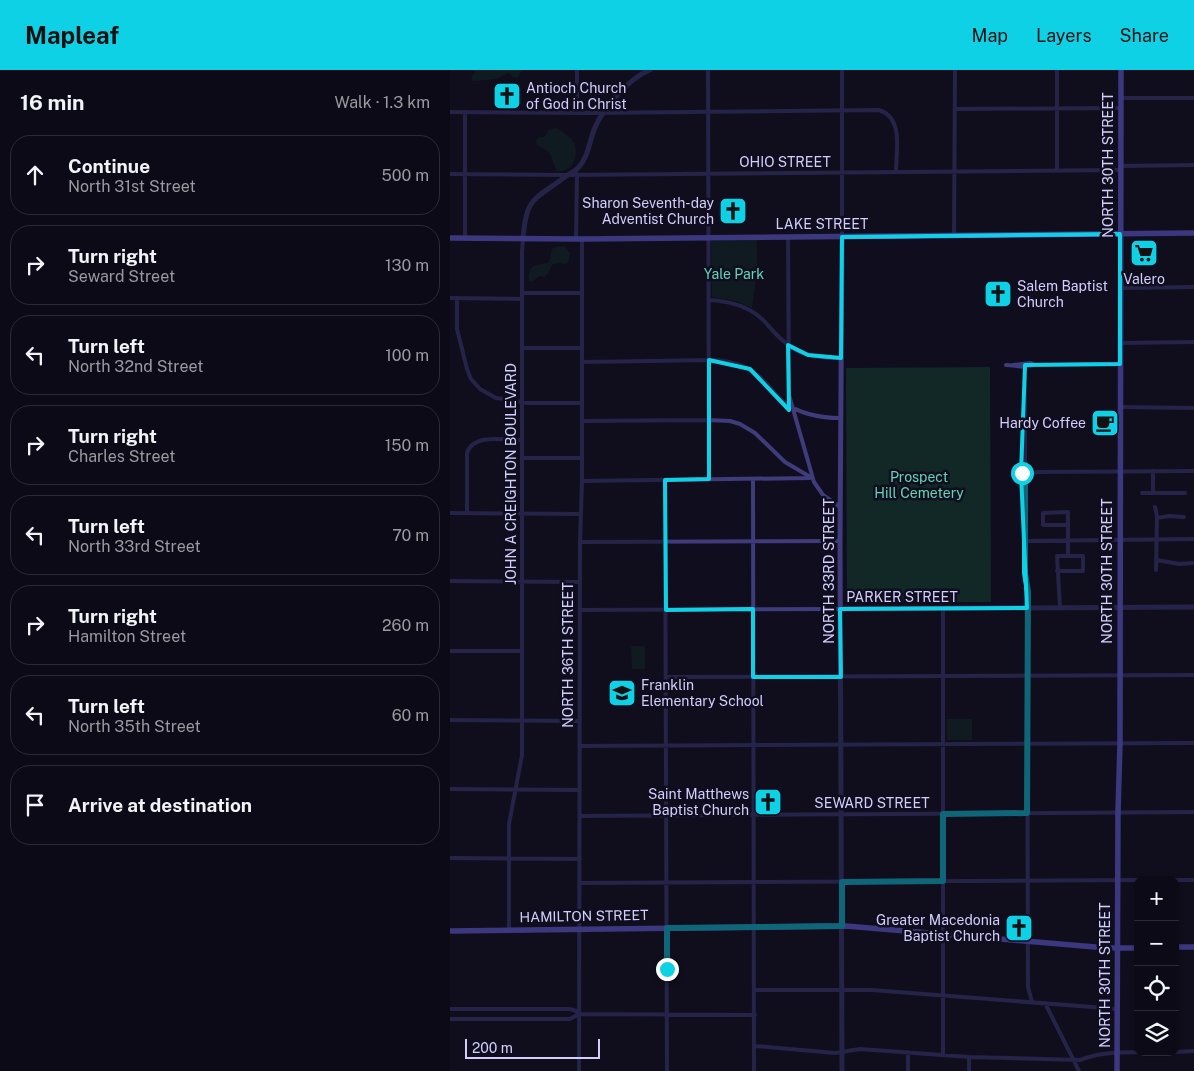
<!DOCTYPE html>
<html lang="en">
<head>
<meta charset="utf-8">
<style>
	:root { --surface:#0c0a16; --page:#15131f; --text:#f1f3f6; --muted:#9a9aa1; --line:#2c2b35; --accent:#0fd1e6 }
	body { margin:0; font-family:"Public Sans",sans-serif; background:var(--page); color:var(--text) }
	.controls { position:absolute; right:15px; bottom:15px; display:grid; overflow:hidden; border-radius:10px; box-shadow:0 1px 4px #0004 }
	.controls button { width:45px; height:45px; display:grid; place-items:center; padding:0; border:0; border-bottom:1px solid var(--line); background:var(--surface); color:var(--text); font:25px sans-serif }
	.scale { position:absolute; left:15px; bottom:12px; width:135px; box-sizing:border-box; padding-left:5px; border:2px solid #d3cefc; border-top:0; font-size:14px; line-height:18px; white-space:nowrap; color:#d3cefc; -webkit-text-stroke:4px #100e1e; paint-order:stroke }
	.stop { position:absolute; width:15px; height:15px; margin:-11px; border:4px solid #0fd1e6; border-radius:50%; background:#fff }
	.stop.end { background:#0fd1e6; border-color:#fff; box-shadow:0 1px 5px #0008 }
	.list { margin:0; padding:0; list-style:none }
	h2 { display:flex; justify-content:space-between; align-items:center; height:65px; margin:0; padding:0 20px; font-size:21px }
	h2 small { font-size:16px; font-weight:400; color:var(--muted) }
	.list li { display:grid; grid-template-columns:32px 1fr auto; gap:15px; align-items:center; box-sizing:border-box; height:80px; margin:0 10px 10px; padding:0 10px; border:1px solid var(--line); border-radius:20px }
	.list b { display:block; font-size:19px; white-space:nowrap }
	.list p { margin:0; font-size:16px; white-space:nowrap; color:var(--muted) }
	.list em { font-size:16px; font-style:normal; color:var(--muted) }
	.icon { flex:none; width:28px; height:28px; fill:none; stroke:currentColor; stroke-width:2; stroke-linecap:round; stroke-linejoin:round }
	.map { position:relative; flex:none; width:744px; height:1001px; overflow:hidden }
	header { display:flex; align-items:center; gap:30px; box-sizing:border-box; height:70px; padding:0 25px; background:var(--accent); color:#111 }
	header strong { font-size:24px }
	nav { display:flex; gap:28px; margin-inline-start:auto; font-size:18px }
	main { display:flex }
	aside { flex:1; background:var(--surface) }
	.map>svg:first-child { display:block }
	.green { fill:#112827 }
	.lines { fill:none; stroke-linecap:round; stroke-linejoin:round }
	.minor { stroke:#3e3c7a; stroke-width:4 }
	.tertiary { stroke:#3e3c7a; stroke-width:5 }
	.secondary { stroke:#6f6bf5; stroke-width:5.5 }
	.route { stroke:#0fd1e6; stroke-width:6 }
	.marked { fill:none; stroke:#0fd1e6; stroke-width:4; stroke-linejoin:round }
	.labels { text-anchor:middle; stroke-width:5; stroke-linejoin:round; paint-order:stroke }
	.poi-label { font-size:14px; fill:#d3cefc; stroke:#100e1e; text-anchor:end }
	.street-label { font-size:14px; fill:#d3cefc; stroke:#100e1e }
	.park-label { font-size:14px; fill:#60d6b8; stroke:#100e1e }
</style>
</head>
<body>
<header>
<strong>Mapleaf</strong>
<nav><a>Map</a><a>Layers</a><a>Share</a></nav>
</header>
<main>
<aside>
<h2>16 min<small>Walk · 1.3 km</small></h2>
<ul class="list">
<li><svg class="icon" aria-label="ahead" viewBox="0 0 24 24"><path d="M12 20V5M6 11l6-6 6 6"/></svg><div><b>Continue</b><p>North 31st Street</p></div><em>500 m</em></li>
<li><svg class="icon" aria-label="right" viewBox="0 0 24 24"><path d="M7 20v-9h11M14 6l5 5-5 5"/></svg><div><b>Turn right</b><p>Seward Street</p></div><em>130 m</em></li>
<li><svg class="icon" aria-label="left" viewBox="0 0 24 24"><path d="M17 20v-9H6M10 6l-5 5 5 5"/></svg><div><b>Turn left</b><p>North 32nd Street</p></div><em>100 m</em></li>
<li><svg class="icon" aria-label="right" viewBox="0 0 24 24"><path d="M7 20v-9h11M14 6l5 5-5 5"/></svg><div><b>Turn right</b><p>Charles Street</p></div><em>150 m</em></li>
<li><svg class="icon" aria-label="left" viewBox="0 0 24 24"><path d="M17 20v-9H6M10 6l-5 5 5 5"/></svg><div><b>Turn left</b><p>North 33rd Street</p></div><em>70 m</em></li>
<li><svg class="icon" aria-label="right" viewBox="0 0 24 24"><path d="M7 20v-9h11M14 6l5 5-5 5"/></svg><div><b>Turn right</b><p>Hamilton Street</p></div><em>260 m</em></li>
<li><svg class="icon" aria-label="left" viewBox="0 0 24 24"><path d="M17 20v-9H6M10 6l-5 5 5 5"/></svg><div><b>Turn left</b><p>North 35th Street</p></div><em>60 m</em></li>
<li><svg class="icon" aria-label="arrive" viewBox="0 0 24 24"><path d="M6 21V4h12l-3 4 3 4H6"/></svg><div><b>Arrive at destination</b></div></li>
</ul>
</aside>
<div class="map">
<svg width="744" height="1001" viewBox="0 0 744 1001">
	<rect width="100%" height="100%" fill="#100e1e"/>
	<path class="green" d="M26,0H72L68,8L63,7L59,3L46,9L23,11L21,8Z
		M106,58C112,61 121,67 124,73C130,86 121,104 107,101C98,85 107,85 87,75L86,70L90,67H94L99,60Z
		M307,170V204L302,238L287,231L262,227L261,171Z
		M114,176L120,183L118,192L116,194L107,193L102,195L99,202L95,207L89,206L82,212L79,211C78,195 84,195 98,193L100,189L102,179L106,177Z
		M540,297L541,532H397L396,298Z
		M181,576H195V599H182Z
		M497,649H522V670H497Z"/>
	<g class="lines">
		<path class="minor" d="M258,0L259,409
			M671,28H744
			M505,39L671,38
			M0,42L141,43L429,40C454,48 446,81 446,102
			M127,43V0
			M670,96L744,95
			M607,100V0
			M0,104L118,105L670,100
			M504,166L505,0
			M338,167L339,325L364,412L373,425L390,437
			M392,167V0
			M15,168V42
			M126,169L127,104
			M670,218L744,217
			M72,223H132
			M0,228L72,229
			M7,228V259L17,299L21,309L30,319L46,328L78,333H132
			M259,230C280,231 300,236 315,252C325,263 333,273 346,280C360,287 376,288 391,288
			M670,273L744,272
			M72,278H132
			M132,292L265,290C283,291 301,297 314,311C321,318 327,327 335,333C352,345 371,348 391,348
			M556,295C565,295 576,299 585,295
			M563,295L581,293L585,295L670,294
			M575,297V391L577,400
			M670,337L744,338
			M132,351L259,350L280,351L290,354L305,363L335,392L362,408
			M72,388H132
			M571.5 402a3.5 3.5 0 1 1 7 0a3.5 3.5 0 1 1-7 0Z
			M703,401V423
			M578,404L588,402L744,401
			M577,405L575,414V502L577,522L578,917L582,932
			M303,409L304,1001
			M215,410L217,1001
			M132,411L360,408
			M692,423H735
			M705,437L707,446L706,500
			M0,443L131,444
			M17,443V383C23,363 55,370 72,370
			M707,448L719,446L734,447
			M575,471L744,469
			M130,472L390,471
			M707,490L729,494L743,493
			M607,501H633V486H618
			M0,511L130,512
			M610,538L607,486H618C618,472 618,457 618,442L593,443V455H618
			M130,540L390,539
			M0,581H72
			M216,607L744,605
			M0,650L130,651
			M130,676L744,673
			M0,719L130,720
			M130,746L744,742
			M0,788L130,789
			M725,810H744
			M130,813L688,810
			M59,860V754L72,685V181L73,169
			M305,920H422L668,939
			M595,933L629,1001
			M0,939H120L126,941L129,944L305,945
			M0,949H120L129,944
			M305,976L385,983L410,979L519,987L630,990C659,978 693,984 723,982
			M725,982L744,981
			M493,985V538
			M519,987V1001
			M129,1001L130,472L132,411V169
			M458,1001V982"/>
		<path class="tertiary" d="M392,167L390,471L392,1001
			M73,169C76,127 84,130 115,107C119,104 124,102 128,98C138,88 139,73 144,60C152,39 179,8 200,0
			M390,539L744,537"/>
		<path class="secondary" d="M0,168L132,169L744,163
			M0,861L396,856L657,878H688
			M725,877H744
			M667,1001L668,742L670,673L671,0"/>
	</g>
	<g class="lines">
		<path class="route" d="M217,899V858L392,856V812L493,811V744L577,743L578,522L575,503V414L572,403"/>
	</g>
	<path d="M0 0H744V1001H0ZM670,164V294L575,295L571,403L577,538L390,539L391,607H303V539L216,540L215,410L259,409V290L300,299L339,340L338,275L358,285L391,288L392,167Z" fill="#100e1e" fill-opacity=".55" fill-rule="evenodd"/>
	<path class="marked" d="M670,164V294L575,295L571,403L577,538L390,539L391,607H303V539L216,540L215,410L259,409V290L300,299L339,340L338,275L358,285L391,288L392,167Z"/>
	<defs>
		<symbol id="church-square" viewBox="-11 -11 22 22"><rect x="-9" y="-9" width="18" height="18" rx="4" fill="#0fd1e6" stroke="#100e1e"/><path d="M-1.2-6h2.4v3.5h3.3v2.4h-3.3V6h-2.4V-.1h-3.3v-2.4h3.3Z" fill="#111"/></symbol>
		<symbol id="supermarket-square" viewBox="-11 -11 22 22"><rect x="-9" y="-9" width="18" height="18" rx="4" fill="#0fd1e6" stroke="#100e1e"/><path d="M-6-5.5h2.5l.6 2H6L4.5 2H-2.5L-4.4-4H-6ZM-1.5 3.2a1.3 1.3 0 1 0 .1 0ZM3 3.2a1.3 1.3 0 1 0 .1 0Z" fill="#111"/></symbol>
		<symbol id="cafe-square" viewBox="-11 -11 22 22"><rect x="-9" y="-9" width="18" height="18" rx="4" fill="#0fd1e6" stroke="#100e1e"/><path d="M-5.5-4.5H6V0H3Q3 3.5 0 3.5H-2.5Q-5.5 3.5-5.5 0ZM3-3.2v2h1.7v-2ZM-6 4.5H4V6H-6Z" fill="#111"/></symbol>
		<symbol id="school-square" viewBox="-11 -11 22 22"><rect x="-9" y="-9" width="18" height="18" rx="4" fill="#0fd1e6" stroke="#100e1e"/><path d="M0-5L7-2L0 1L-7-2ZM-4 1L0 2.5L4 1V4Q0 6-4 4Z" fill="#111"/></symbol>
	</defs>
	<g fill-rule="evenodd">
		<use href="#church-square" x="41" y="10" width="32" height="32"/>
		<use href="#church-square" x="267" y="125" width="32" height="32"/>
		<use href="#supermarket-square" x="678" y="167" width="32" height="32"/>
		<use href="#church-square" x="532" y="208" width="32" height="32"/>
		<use href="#cafe-square" x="639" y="337" width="32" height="32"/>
		<use href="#school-square" x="156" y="607" width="32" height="32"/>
		<use href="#church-square" x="302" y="716" width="32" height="32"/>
		<use href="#church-square" x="553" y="842" width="32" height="32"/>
	</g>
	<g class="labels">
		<g class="poi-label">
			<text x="76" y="23" text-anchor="start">Antioch Church<tspan x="76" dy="16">of God in Christ</tspan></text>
			<text x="264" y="138">Sharon Seventh-day<tspan x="264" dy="16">Adventist Church</tspan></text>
			<text x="694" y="214" text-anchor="middle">Valero</text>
			<text x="567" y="221" text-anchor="start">Salem Baptist<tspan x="567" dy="16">Church</tspan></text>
			<text x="636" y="358">Hardy Coffee</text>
			<text x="191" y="620" text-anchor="start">Franklin<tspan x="191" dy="16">Elementary School</tspan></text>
			<text x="299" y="729">Saint Matthews<tspan x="299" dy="16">Baptist Church</tspan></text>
			<text x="550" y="855">Greater Macedonia<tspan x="550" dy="16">Baptist Church</tspan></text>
		</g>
		<g class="street-label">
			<text x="335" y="97">OHIO STREET</text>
			<text transform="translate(658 95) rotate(-90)" y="5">NORTH 30TH STREET</text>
			<text x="372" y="159">LAKE STREET</text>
			<text transform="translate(61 404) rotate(-90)" y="5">JOHN A CREIGHTON BOULEVARD</text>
			<text transform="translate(379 501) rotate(-90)" y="5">NORTH 33RD STREET</text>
			<text transform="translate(657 501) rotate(-90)" y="5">NORTH 30TH STREET</text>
			<text x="452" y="532">PARKER STREET</text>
			<text transform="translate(118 585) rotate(-90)" y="5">NORTH 36TH STREET</text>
			<text x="422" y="738">SEWARD STREET</text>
			<text transform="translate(134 846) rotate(-1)" y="5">HAMILTON STREET</text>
			<text transform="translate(655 905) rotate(-90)" y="5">NORTH 30TH STREET</text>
		</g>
		<g class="park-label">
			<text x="284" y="209">Yale Park</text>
			<text x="469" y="412">Prospect<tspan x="469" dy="16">Hill Cemetery</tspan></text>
		</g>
	</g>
</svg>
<div class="controls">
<button>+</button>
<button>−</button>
<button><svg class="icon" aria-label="locate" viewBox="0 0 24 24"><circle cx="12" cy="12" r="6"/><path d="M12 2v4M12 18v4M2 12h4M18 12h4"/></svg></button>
<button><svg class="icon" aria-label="layers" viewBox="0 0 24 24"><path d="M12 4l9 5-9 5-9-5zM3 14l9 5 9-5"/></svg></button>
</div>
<div class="scale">200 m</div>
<div class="stop" style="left:572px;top:403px"></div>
<div class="stop end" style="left:217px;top:899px"></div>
</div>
</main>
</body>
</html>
